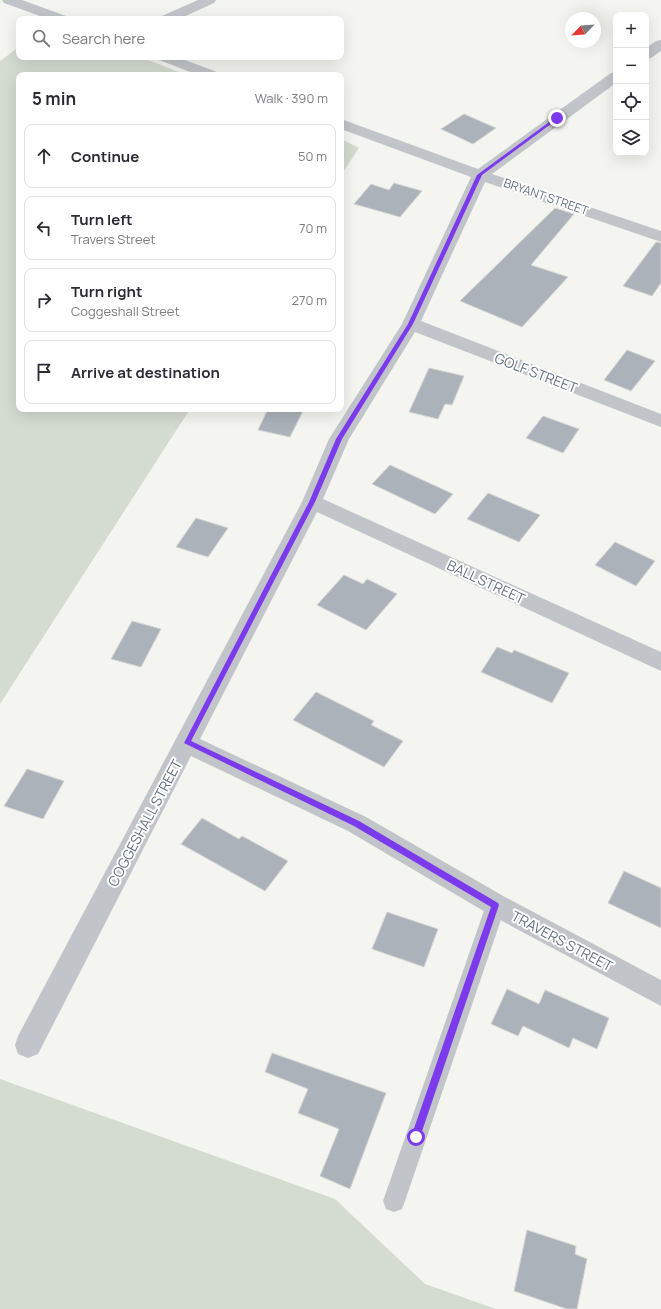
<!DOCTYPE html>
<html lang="en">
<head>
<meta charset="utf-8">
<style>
	:root { --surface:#fff; --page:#f2f2f3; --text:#2b2b33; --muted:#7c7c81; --line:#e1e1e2 }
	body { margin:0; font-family:Manrope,sans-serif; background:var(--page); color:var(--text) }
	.controls { position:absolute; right:12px; top:12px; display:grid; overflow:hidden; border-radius:8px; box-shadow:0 4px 16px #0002 }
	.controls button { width:36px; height:36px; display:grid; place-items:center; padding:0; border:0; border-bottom:1px solid var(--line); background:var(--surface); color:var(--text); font:20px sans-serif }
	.compass { position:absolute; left:565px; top:12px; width:36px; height:36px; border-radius:50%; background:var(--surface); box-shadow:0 4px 16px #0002; rotate:245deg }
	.stop { position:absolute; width:12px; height:12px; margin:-9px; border:3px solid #7c3aed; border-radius:50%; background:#fff }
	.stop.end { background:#7c3aed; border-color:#fff; box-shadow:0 1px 4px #0008 }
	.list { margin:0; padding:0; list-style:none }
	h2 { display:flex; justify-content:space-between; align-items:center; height:52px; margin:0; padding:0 16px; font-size:17px }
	h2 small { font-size:13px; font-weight:400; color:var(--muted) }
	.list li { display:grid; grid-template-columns:26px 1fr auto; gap:12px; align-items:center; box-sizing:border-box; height:64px; margin:0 8px 8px; padding:0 8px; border:1px solid var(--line); border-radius:8px }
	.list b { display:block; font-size:15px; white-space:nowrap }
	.list p { margin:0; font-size:13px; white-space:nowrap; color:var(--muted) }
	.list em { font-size:13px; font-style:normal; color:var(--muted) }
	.icon { flex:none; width:22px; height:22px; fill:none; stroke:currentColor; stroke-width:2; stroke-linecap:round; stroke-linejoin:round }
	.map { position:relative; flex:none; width:661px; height:1309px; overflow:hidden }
	.search { position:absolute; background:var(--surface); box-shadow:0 4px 16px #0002; left:16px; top:16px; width:328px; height:44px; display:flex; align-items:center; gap:10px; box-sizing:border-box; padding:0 14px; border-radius:8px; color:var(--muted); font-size:15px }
	.panel { position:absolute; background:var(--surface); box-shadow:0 4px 16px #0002; left:16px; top:72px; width:328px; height:340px; border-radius:8px }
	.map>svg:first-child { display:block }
	.green { fill:#d4dbd1 }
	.building { fill:#acb2b9; stroke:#d5d5d3 }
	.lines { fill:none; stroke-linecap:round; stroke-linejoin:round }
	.service { fill:#c1c4c8; fill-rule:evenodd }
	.minor { fill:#c1c4c8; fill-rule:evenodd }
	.route { fill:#7c3aed }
	.labels { text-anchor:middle; stroke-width:4; stroke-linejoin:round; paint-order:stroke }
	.far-street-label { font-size:12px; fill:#627182; stroke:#fff }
	.street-label { font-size:14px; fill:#627182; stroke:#fff }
</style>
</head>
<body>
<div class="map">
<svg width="661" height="1309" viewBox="0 0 661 1309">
	<rect width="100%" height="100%" fill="#f4f4f0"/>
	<path class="green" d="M19,47V57H141L186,75H19V409H190L0,704V61Z
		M341,139L359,148L341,175Z
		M0,1079L335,1199L425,1284L496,1309H0Z"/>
	<path class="building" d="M464,114L496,128L473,144L441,129Z
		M394,183L422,191L400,217L354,204L371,184L389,190Z
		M555,208L574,214L531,265L568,277L522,327L460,301Z
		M656,242L661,243V283L652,296L623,286Z
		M627,350L655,361L631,391L604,380Z
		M429,368L464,376L452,405L445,404L438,419L409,412Z
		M268,409H304L290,437L258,430Z
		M543,416L579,429L563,453L526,438Z
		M390,465L453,494L435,514L372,484Z
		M488,493L540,515L519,542L467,519Z
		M196,518L228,528L208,557L176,547Z
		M615,542L655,561L636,586L595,565Z
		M344,575L363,584L367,579L397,594L366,630L317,605Z
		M132,621L161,629L141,667L111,659Z
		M497,647L512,653L514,650L569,673L552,703L481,672Z
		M316,692L374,721L371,725L403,741L384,767L293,720Z
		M27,769L64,781L43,819L4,806Z
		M202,818L239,839L242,836L288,861L265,891L181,844Z
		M624,871L661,888V928L608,903Z
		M387,912L438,929L424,967L372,949Z
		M507,989L539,1004L545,990L609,1018L597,1049L573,1038L569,1048L523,1026L518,1036L491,1024Z
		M272,1053L386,1093L350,1189L320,1176L339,1129L298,1113L308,1089L265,1072Z
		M527,1230L576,1246L575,1254L587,1259L577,1309H567L514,1291Z"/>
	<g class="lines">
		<path class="service" d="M496,896L503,899L506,905L405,1201L402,1209L394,1212L386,1209L383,1201L486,905L489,899Z"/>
		<path class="minor" d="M2,0H22L66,16L68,19H48L4,3Z
			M198,0H216L214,3L179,19H160L162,16Z
			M661,40V51L651,58L646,59V48L656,41Z
			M157,57H177L217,72L219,75H198L159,60Z
			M616,72V83L492,174L661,231V242L485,182L421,321L661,414V427L415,332L349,439L323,499L661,652V671L317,512L200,739L366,817L505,897L661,980V1006L487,913L348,831L191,756L38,1054L28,1058L18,1054L15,1045L18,1036L302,502L329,439L402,324L471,177L341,129V119L478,169L611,73Z"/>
	</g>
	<path class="route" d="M556,117L559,118L482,175L413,324L342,439L315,502L191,741L359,821L498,903L499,905L420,1137L416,1141L411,1137L491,907L354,826L184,743L309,502L336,439L408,324L477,175Z"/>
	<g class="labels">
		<g class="far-street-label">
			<text transform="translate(546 197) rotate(19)" y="4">BRYANT STREET</text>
		</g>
		<g class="street-label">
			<text transform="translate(536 373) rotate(21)" y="5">GOLF STREET</text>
			<text transform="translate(486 582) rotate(25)" y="5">BALL STREET</text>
			<text transform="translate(145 823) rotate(-62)" y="5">COGGESHALL STREET</text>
			<text transform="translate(562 941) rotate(28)" y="5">TRAVERS STREET</text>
		</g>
	</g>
</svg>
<div class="controls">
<button>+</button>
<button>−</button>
<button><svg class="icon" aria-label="locate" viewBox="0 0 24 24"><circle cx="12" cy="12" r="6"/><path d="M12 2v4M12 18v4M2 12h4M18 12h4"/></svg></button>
<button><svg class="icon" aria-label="layers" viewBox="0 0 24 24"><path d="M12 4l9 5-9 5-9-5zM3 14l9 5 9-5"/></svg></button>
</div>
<svg class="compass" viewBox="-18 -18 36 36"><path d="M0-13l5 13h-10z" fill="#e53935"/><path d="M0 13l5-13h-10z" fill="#7c7c81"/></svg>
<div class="stop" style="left:416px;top:1137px"></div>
<div class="stop end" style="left:557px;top:118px"></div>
<div class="search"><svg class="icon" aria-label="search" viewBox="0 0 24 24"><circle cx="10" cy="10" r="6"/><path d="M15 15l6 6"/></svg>Search here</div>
<section class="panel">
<h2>5 min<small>Walk · 390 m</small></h2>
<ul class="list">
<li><svg class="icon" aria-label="ahead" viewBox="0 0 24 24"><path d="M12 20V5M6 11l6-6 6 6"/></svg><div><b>Continue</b></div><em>50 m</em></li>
<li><svg class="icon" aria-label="left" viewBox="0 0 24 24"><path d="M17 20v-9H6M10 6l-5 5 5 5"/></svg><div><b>Turn left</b><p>Travers Street</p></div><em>70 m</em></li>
<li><svg class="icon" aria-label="right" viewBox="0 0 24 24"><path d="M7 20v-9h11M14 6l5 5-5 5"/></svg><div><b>Turn right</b><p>Coggeshall Street</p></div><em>270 m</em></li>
<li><svg class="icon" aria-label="arrive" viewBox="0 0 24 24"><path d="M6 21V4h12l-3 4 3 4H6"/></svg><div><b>Arrive at destination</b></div></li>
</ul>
</section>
</div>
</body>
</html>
